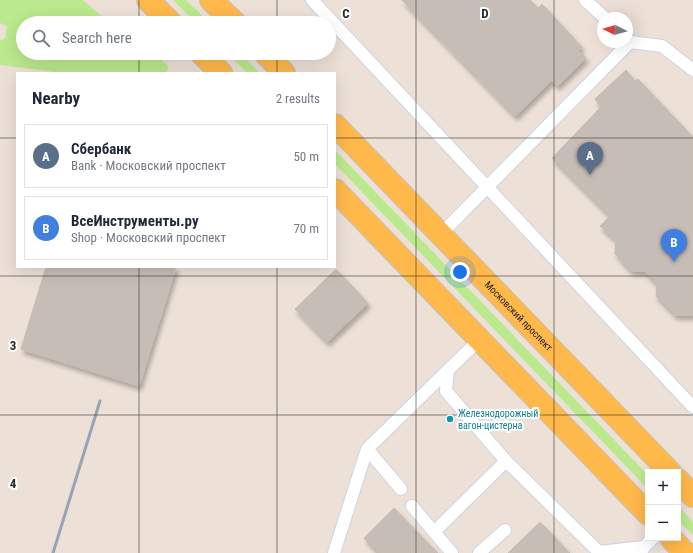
<!DOCTYPE html>
<html lang="en">
<head>
<meta charset="utf-8">
<style>
	:root { --surface:#fff; --page:#f2f2f3; --text:#1f2937; --muted:#747a83; --line:#e0e1e3; --accent:#3178ff }
	body { margin:0; font-family:"Roboto Condensed",sans-serif; background:var(--page); color:var(--text) }
	.controls { position:absolute; right:12px; bottom:12px; display:grid; overflow:hidden; border-radius:0px; box-shadow:0 4px 16px #0002 }
	.controls button { width:36px; height:36px; display:grid; place-items:center; padding:0; border:0; border-bottom:1px solid var(--line); background:var(--surface); color:var(--text); font:20px sans-serif }
	.compass { position:absolute; left:597px; top:12px; width:36px; height:36px; border-radius:50%; background:var(--surface); box-shadow:0 4px 16px #0002; rotate:276deg }
	.you { position:absolute; left:460px; top:272px; width:14px; height:14px; margin:-10px; border:3px solid #fff; border-radius:50%; background:#1a73e8; box-shadow:0 0 0 6px #1a73e833 }
	.badge { display:grid; place-items:center; width:26px; height:26px; border-radius:50%; background:var(--accent); color:#fff; font-size:13px; font-weight:700 }
	.pin { position:absolute; translate:-50% -33px; filter:drop-shadow(0 1px 2px #0008) }
	.pin::after { content:''; position:absolute; top:21px; width:14px; height:12px; background:inherit; clip-path:polygon(0 0,100% 0,50% 100%) }
	.list { margin:0; padding:0; list-style:none }
	h2 { display:flex; justify-content:space-between; align-items:center; height:52px; margin:0; padding:0 16px; font-size:17px }
	h2 small { font-size:13px; font-weight:400; color:var(--muted) }
	.list li { display:grid; grid-template-columns:26px 1fr auto; gap:12px; align-items:center; box-sizing:border-box; height:64px; margin:0 8px 8px; padding:0 8px; border:1px solid var(--line); border-radius:0px }
	.list b { display:block; font-size:15px; white-space:nowrap }
	.list p { margin:0; font-size:13px; white-space:nowrap; color:var(--muted) }
	.list em { font-size:13px; font-style:normal; color:var(--muted) }
	.icon { flex:none; width:22px; height:22px; fill:none; stroke:currentColor; stroke-width:2; stroke-linecap:round; stroke-linejoin:round }
	.map { position:relative; flex:none; width:693px; height:553px; overflow:hidden }
	.search { position:absolute; background:var(--surface); box-shadow:0 4px 16px #0002; left:16px; top:16px; width:320px; height:44px; display:flex; align-items:center; gap:10px; box-sizing:border-box; padding:0 14px; border-radius:22px; color:var(--muted); font-size:15px }
	.panel { position:absolute; background:var(--surface); box-shadow:0 4px 16px #0002; left:16px; top:72px; width:320px; height:196px; border-radius:0px }
	.map>svg:first-child { display:block }
	.green { fill:#bbe98d }
	.building { fill:#c7bdb7; stroke:#c7bcb1; filter:url(#shadow) }
	.lines { fill:none; stroke-linecap:round; stroke-linejoin:round }
	.service-casing { stroke:#ccd4e3; stroke-width:14 }
	.primary-casing { stroke:#c3c3c3; stroke-width:24 }
	.service { stroke:#fff; stroke-width:12 }
	.primary { stroke:#ffb84a; stroke-width:22 }
	.rail { stroke:#9aa2b5; stroke-width:3 }
	.grid { fill:none; stroke:#282828; stroke-width:1; stroke-opacity:0.55 }
	.culture-dot { fill:#0f9aa8; stroke:#fff; stroke-width:1.5 }
	.labels { text-anchor:middle; stroke-width:4; stroke-linejoin:round; paint-order:stroke }
	.street-label { font-size:10px; fill:#282828; stroke:#fff }
	.culture-label { font-size:10px; fill:#0d838f; stroke:#fff; text-anchor:start }
	.grid-label { font-size:13px; text-anchor:middle; font-weight:bold; fill:#282828; stroke:#fff; stroke-width:4; stroke-linejoin:round; paint-order:stroke }
</style>
</head>
<body>
<div class="map">
<svg width="693" height="553" viewBox="0 0 693 553">
	<defs>
		<filter id="shadow"><feDropShadow dx="2.5" dy="4.5" stdDeviation="2" flood-color="#0004"/></filter>
	</defs>
	<rect width="100%" height="100%" fill="#ece0d7"/>
	<path class="green" d="M0,0H83L105,19L104,23H23V53H155L168,66L167,73H64L0,65V40L5,39L7,26L0,23Z
		M173,0H186L210,23H196Z
		M227,53H240L260,73H247Z
		M335,150L648,475V489L335,164Z
		M678,506L693,522V535L678,520Z"/>
	<path class="building" d="M402,0H530L538,8L542,4L582,47L578,50L586,58L557,86L552,80L515,116Z
		M626,70L635,81L638,79L693,137V315H675L656,296L657,284L644,271H631L615,254L616,240L600,226L610,216L552,158L601,107L595,99Z
		M46,267H176L139,386L21,349Z
		M336,269L368,303L327,342L295,309Z
		M394,508L438,553H379L364,538Z
		M540,522L570,553H508Z"/>
	<g class="lines">
		<defs>
			<path id="service" d="M312,0L693,407
				M585,0L605,18
				M627,39L630,42L662,46L693,70
				M441,234L630,42
				M448,370L446,391L506,461L600,553
				M367,449L479,340
				M412,506L452,553
				M434,532L506,461
				M599,552L644,547
				M334,553L367,449L401,489
				M479,553L505,530
				M641,553L644,547L653,538"/>
			<g id="primary">
				<path d="M148,0L171,23"/>
				<path d="M211,0L235,23"/>
				<path d="M201,53L221,73"/>
				<path d="M265,53L284,73"/>
				<path id="s1" d="M335,125L670,472"/>
				<path d="M335,190L648,514"/>
				<path d="M678,480L693,496"/>
				<path d="M671,538L685,553"/>
			</g>
		</defs>
		<use href="#service" class="service-casing"/>
		<use href="#primary" class="primary-casing"/>
		<use href="#service" class="service"/>
		<use href="#primary" class="primary"/>
		<path class="rail" d="M53,553L100,401"/>
	</g>
	<path class="grid" d="M139,0V23M277,0V23M416,0V553M554,0V553M139,53V73M277,53V73M0,138H17M335,138H693M139,267V553M277,267V553M0,276H693M0,415H693"/>
	<circle class="culture-dot" cx="450" cy="419" r="4"/>
	<g class="labels">
		<g class="street-label">
			<text dy="4" stroke="none"><textPath href="#s1" startOffset="265">Московский проспект</textPath></text>
		</g>
		<g class="culture-label">
			<text x="458" y="417">Железнодорожный<tspan x="458" dy="12">вагон-цистерна</tspan></text>
		</g>
	</g>
	<g class="grid-label">
		<text x="346" y="18">C</text>
		<text x="485" y="18">D</text>
		<text x="13" y="350">3</text>
		<text x="13" y="488">4</text>
	</g>
</svg>
<div class="controls">
<button>+</button>
<button>−</button>
</div>
<svg class="compass" viewBox="-18 -18 36 36"><path d="M0-13l5 13h-10z" fill="#e53935"/><path d="M0 13l5-13h-10z" fill="#747a83"/></svg>
<div class="you"></div>
<div class="pin badge" style="left:590px;top:175px;background:#5c6f8a">A</div>
<div class="pin badge" style="left:674px;top:262px;background:#3f7fe0">B</div>
<div class="search"><svg class="icon" aria-label="search" viewBox="0 0 24 24"><circle cx="10" cy="10" r="6"/><path d="M15 15l6 6"/></svg>Search here</div>
<section class="panel">
<h2>Nearby<small>2 results</small></h2>
<ul class="list">
<li><span class="badge" style="background:#5c6f8a">A</span><div><b>Сбербанк</b><p>Bank · Московский проспект</p></div><em>50 m</em></li>
<li><span class="badge" style="background:#3f7fe0">B</span><div><b>ВсеИнструменты.ру</b><p>Shop · Московский проспект</p></div><em>70 m</em></li>
</ul>
</section>
</div>
</body>
</html>
